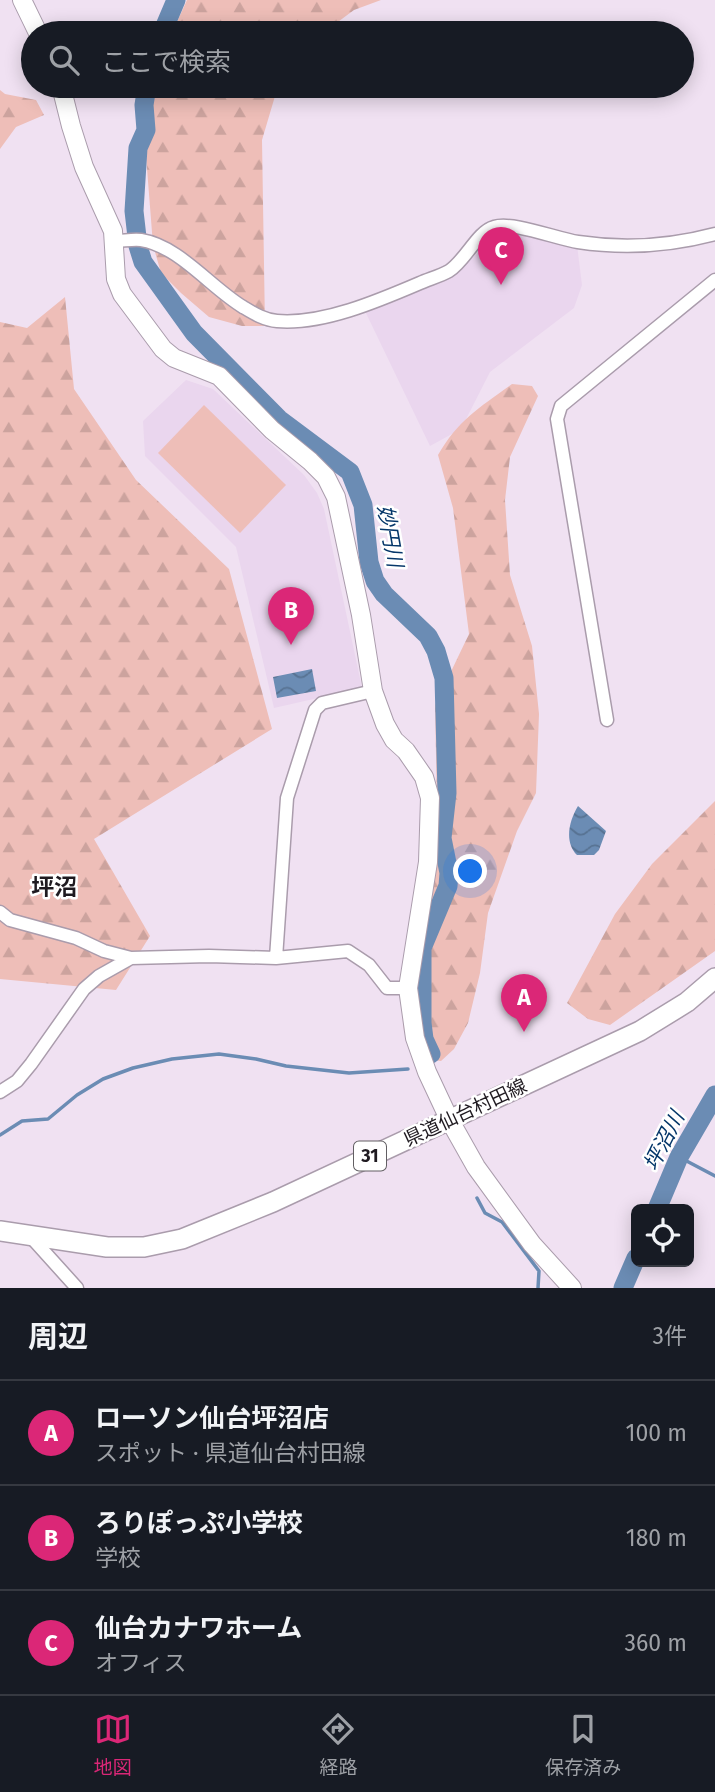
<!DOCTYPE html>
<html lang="ja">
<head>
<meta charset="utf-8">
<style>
	:root { --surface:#171b24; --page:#20242c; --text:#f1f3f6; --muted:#9ea1a6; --line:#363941; --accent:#db2777 }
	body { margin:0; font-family:"Fira Sans","Noto Sans JP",sans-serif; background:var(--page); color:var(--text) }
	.controls { position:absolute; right:21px; bottom:21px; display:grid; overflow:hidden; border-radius:10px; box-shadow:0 4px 18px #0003 }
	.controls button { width:63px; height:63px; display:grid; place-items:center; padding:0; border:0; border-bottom:2px solid var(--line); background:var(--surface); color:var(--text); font:35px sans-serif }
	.you { position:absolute; left:471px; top:872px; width:24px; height:24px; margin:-18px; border:5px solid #fff; border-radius:50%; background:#1a73e8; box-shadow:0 0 0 10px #1a73e833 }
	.badge { display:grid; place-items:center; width:46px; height:46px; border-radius:50%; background:var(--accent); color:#fff; font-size:23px; font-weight:700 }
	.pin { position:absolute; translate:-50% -58px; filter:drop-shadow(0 2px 4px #0008) }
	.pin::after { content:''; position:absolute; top:37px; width:24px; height:21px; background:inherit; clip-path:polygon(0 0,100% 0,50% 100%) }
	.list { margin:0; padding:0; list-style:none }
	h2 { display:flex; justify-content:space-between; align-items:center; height:91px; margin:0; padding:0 28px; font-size:30px }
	h2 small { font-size:23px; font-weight:400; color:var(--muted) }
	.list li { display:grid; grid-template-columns:46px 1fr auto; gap:21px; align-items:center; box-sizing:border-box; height:105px; padding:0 28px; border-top:2px solid var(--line) }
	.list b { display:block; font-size:26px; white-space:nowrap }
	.list p { margin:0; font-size:23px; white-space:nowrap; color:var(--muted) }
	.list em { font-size:23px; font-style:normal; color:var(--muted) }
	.icon { flex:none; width:38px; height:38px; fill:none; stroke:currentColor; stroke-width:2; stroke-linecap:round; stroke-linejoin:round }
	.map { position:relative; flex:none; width:715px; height:1288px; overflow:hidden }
	.search { position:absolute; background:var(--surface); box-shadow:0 4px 18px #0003; left:21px; right:21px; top:21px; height:77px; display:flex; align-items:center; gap:18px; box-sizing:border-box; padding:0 24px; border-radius:38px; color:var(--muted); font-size:26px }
	.sheet { height:406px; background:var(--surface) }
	nav { display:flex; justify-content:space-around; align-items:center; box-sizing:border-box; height:98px; border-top:2px solid var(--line); background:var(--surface); font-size:19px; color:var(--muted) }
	nav a { display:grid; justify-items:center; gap:4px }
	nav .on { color:var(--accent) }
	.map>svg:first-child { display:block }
	.built { fill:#ead6ee }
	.forest { fill:url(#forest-firs) }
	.park { fill:#eebeb8 }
	.water { fill:url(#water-waves) }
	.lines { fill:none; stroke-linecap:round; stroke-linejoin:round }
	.stream { stroke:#6b8cb4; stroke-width:3.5 }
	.river { stroke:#6b8cb4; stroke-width:19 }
	.street-casing { stroke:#aa9cac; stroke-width:15 }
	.secondary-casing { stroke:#aa9cac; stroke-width:20 }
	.primary-casing { stroke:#aa9cac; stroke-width:22 }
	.street { stroke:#fff; stroke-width:12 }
	.secondary { stroke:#fff; stroke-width:18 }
	.primary { stroke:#fff; stroke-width:19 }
	.labels { text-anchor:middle; stroke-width:5; stroke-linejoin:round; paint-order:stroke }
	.shield { fill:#fff; stroke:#625f63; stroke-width:2 }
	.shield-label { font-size:18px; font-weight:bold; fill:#1f1a20 }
	.street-label { font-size:19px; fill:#1f1a20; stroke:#fff }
	.water-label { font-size:21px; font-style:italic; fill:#06376a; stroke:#fff }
	.quarter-label { font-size:23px; font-weight:bold; fill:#1f1a20; stroke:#fff }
</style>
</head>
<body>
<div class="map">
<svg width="715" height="1288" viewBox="0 0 715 1288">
	<defs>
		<pattern id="forest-firs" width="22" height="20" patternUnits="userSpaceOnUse" patternTransform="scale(1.75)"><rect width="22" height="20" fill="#eebeb8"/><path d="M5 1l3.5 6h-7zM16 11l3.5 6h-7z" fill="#cca39e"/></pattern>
		<pattern id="water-waves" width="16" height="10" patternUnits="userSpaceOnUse" patternTransform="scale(1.75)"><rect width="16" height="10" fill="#6b8cb4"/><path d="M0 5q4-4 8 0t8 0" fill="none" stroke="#577292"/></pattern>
	</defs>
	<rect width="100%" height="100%" fill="#f0e1f2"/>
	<path class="built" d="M507,233L577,245L582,285L574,308L490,372L461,429L430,446L364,309L426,288L463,267L490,241Z
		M186,380L213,389L304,475L317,493L324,509L362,688L274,708L236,547L145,456L143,421Z"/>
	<path class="forest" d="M187,0H381L354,10L323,33H172Z
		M152,86H278L262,140L265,326H242L209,317L181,293L161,273L153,245L145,143Z
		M0,90L5,94L36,100L44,115L16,127L0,149Z
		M65,297L74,389L136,480L229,569L272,729L94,839L150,936L116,990L0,979V322L27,328Z
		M512,384L532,386L538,396L510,457L505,500L510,575L532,646L539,714L536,793L517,831L488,913L480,973L468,1023L454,1049L441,1061L417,1058L404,1031L401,998L416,972L437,806L435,705L469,634L453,508L438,455C458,420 480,407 512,384Z
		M715,801V951L610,1025L588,1019L567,1003L615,914L652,864Z"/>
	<path class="park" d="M204,405L286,485L240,533L158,453Z"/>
	<path class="water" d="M312,669L316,691L277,698L273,677Z
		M578,806L606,831L599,850L594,855H577C564,842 569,821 578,806Z"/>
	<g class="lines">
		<path class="stream" d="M0,1135L22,1121L48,1119L77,1095L103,1079L133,1068L172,1059L219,1054L256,1059L286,1066L349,1073L408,1069
			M679,1157L715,1176
			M477,1198L485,1213L502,1222L539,1271L538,1288"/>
		<path class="river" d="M162,33L176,0
			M147,86L144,105L146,130L138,148L134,211L138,246L143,262L194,333L279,419L350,472L363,505L369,562L375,581L384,594L428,636L436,651L444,678L447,793L442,838L449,873L448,886L422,948V1023L424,1039L431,1054
			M657,1209L679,1157L715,1095
			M623,1288L636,1258"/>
		<defs>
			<path id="street" d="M115,241C123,241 133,239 141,240C179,246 210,287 243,307C253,313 264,320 277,321C322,325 378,301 420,283C429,279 440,276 449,271C465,261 478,231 494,227C513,221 557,239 578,242C624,249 670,246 715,234
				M607,720L557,419L561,406L715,280
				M0,912L10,920L76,938L104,951L131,958L209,956L276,958L348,951L369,965L387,988H408
				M276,958L287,798L315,710L322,703L373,691
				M0,1092L17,1081L31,1064L84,989L99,976L131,958
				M31,1237L77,1288"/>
			<path id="secondary" d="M22,0L38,33
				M61,86L71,126L84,167L113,231L116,279L122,294L163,349L174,358L219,376L272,430L310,461L326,477L336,497L361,615L373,691L385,724L394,740L406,751L424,777L430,798L428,862L408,988L415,1038L427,1072L449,1119L476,1167L532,1244L572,1288"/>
			<path id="primary" d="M0,1231L107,1247H144L182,1239L273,1202L640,1031L687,1002L715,978"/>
		</defs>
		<use href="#street" class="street-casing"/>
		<use href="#secondary" class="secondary-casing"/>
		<use href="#primary" class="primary-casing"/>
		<use href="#street" class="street"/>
		<use href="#secondary" class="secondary"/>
		<use href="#primary" class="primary"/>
	</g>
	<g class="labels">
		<rect class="shield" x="354" y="1141.5" width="32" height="29" rx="5"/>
		<g class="shield-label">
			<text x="370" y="1162">31</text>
		</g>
		<g class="street-label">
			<text transform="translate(465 1112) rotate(-25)" y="7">県道仙台村田線</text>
		</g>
		<g class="water-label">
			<text transform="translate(390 536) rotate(80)" y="7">妙円川</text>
			<text transform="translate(664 1141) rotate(-63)" y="7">坪沼川</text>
		</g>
		<g class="quarter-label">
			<text x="54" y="895">坪沼</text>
		</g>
	</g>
</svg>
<div class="controls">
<button><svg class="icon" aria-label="locate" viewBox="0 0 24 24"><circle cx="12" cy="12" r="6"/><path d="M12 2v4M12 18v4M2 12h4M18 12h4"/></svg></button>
</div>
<div class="you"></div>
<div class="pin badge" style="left:524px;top:1032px">A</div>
<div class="pin badge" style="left:291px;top:645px">B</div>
<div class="pin badge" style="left:501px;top:285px">C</div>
<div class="search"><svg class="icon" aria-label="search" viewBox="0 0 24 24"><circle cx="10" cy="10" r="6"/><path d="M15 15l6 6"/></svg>ここで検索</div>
</div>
<section class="sheet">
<h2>周辺<small>3件</small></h2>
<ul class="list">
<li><span class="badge">A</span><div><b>ローソン仙台坪沼店</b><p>スポット · 県道仙台村田線</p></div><em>100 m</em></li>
<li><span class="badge">B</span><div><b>ろりぽっぷ小学校</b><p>学校</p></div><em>180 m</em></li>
<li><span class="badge">C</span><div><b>仙台カナワホーム</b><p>オフィス</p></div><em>360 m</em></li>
</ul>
</section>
<nav>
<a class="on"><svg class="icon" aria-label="map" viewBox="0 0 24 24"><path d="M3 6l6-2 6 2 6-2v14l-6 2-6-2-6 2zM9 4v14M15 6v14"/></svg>地図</a>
<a><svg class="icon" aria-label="directions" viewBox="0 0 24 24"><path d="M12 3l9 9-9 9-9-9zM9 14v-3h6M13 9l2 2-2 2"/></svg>経路</a>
<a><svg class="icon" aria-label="saved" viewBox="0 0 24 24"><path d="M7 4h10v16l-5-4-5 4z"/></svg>保存済み</a>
</nav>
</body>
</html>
